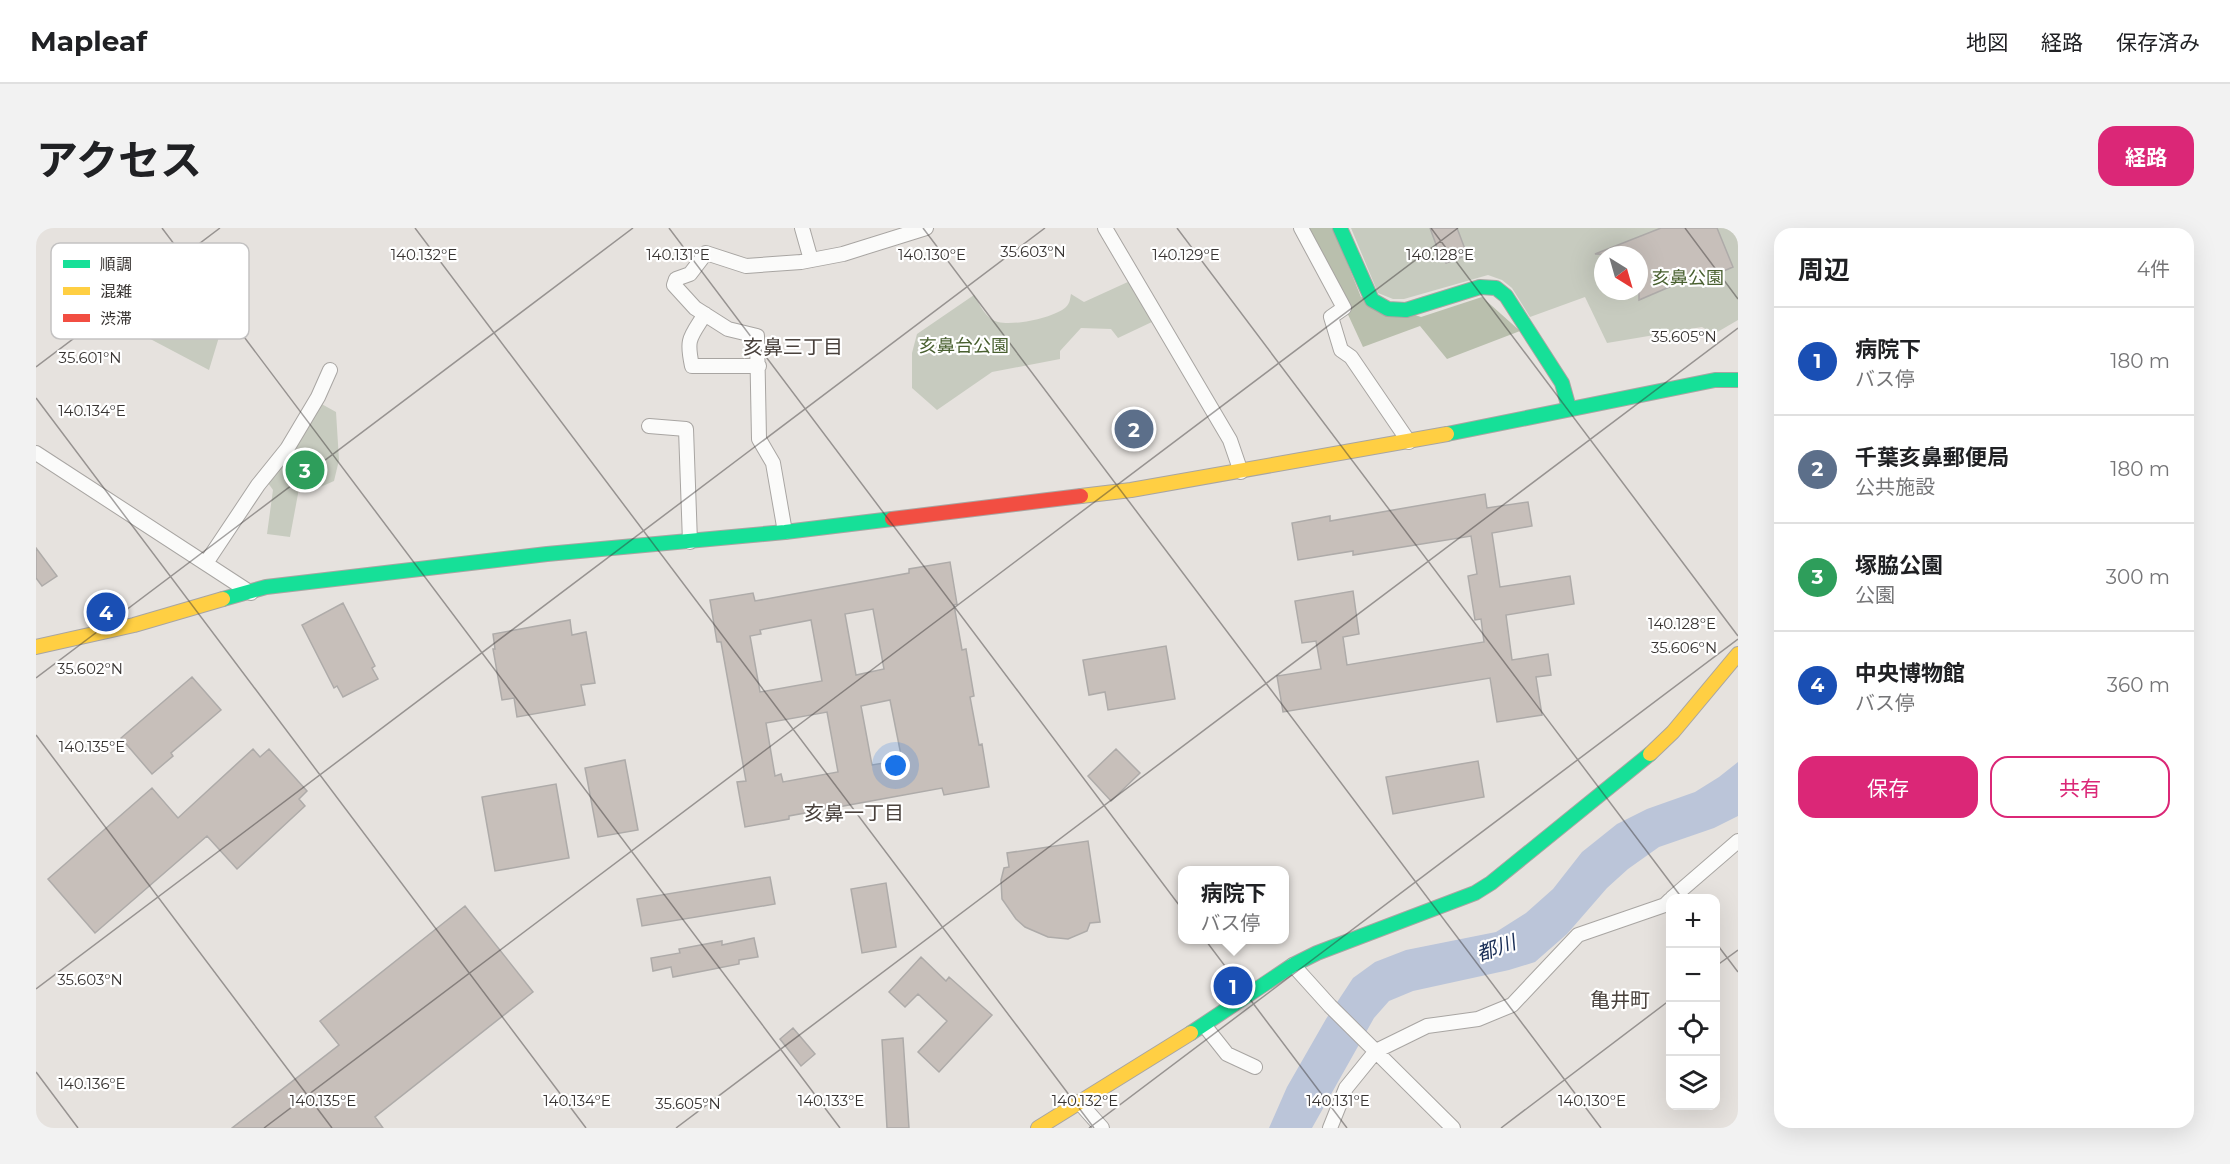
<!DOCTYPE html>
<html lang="ja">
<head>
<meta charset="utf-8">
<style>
	:root { --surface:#fff; --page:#f2f2f2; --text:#202124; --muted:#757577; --line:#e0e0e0; --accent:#db2777 }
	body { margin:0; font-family:Montserrat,"Noto Sans JP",sans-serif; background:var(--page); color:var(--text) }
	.controls { position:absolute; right:18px; bottom:18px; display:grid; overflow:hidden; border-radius:12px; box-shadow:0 6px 24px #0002 }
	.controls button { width:54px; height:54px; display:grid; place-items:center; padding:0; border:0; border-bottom:2px solid var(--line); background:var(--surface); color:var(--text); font:30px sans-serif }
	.compass { position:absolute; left:1558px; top:18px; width:54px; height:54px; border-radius:50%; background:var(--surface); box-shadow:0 6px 24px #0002; rotate:143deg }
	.you { position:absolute; left:860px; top:538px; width:21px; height:21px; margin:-15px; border:4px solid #fff; border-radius:50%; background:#1a73e8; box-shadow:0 0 0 9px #1a73e833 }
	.badge { display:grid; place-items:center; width:39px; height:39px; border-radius:50%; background:var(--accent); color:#fff; font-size:20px; font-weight:700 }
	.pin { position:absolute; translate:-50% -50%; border:3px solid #fff; box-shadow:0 2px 6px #0006 }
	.popup { position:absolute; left:1142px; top:638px; width:111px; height:78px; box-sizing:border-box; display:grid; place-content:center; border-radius:12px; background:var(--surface); filter:drop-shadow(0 2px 4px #0005); font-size:20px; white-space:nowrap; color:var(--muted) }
	.popup b { font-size:22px; color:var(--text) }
	.popup::after { content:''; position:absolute; left:50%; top:100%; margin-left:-12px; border:12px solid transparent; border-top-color:var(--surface) }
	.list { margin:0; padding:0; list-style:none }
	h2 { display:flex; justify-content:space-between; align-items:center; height:78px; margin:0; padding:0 24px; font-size:26px }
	h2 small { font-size:20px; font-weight:400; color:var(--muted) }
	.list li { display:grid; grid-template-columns:39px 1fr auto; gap:18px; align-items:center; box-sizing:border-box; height:108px; padding:0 24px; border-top:2px solid var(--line) }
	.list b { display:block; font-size:22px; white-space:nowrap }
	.list p { margin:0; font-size:20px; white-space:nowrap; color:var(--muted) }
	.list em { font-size:20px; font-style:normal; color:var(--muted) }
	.actions { display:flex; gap:12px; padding:18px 24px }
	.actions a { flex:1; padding:14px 0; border:2px solid var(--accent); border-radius:18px; text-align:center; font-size:21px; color:var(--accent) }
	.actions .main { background:var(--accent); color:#fff }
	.icon { flex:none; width:33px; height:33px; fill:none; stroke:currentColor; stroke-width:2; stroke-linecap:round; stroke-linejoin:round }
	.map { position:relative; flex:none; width:1702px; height:900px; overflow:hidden; border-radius:18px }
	header { display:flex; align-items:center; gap:36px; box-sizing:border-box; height:84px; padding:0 30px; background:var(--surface); border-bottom:2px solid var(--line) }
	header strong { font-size:28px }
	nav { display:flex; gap:33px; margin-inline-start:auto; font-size:21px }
	.intro { display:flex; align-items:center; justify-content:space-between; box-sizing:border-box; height:144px; padding:0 36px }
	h1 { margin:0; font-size:42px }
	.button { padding:15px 27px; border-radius:18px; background:var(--accent); color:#fff; font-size:21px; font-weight:700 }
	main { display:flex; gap:36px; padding:0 36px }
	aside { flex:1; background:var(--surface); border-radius:18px; box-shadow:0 6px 24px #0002 }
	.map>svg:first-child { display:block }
	.green { fill:#c7cbbf; fill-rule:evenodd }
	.forest { fill:#b9bfad }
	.water { fill:#bbc5d9 }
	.building { fill:#c7bfba; stroke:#aeaba9; stroke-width:1.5; fill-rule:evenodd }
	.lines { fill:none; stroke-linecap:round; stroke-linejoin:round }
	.street-casing { stroke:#a8a5a2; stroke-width:16 }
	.fast-casing { stroke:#a8a5a2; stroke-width:16 }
	.slow-casing { stroke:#a8a5a2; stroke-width:16 }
	.jam-casing { stroke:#a8a5a2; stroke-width:16 }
	.street { stroke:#fbfbfa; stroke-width:14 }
	.fast { stroke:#16e098; stroke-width:14 }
	.slow { stroke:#ffcf43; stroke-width:14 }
	.jam { stroke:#f24e42; stroke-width:14 }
	.ticks { fill:none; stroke:#383432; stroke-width:1.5; stroke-opacity:0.45 }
	.labels { text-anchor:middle; stroke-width:4.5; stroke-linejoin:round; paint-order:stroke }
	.park-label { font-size:18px; fill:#496030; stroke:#fff }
	.neighbourhood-label { font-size:20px; fill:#49413c; stroke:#fff }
	.water-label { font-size:20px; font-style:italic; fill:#1a2f57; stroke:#fff }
	.key { fill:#fff; stroke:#c3c2c2; stroke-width:1.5 }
	.key-label { font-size:16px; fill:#383432 }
	.ticks-label { font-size:15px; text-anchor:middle; fill:#383432; stroke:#fff; stroke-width:4.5; stroke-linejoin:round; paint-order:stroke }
</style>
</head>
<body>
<header>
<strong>Mapleaf</strong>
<nav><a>地図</a><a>経路</a><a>保存済み</a></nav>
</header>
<div class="intro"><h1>アクセス</h1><a class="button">経路</a></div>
<main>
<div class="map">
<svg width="1702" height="900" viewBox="0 0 1702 900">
	<rect width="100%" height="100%" fill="#e6e2de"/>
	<path class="green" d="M1315,0H1702V92L1678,106L1666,99L1571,115L1549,69L1494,89L1476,60L1466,52L1452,47L1368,71H1357L1342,65ZM1567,27H1603V63H1567Z
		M1094,53L1118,93L1082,110L1075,101L1045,100L1024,123V131L956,144L901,182L876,160V125L881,106L938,67C944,77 950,91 962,94C978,98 1018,90 1030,79C1034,75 1034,71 1035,66L1048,74Z
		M140,66L172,75V98L183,109L173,142L84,95Z
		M282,174L300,184L303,232L298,253L282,260L264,255L254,309L231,306L237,262L230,252Z"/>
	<path class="forest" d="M1272,0H1297L1325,69L1385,89L1446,69L1484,103L1411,131L1384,98L1327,119Z"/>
	<path class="water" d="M1702,534V588L1678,600L1623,619L1592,641L1571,660L1531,706L1499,734L1473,742L1377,763L1353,773L1338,790L1276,900H1233L1251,859L1290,791L1317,750L1339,734L1370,722L1460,704L1490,685L1517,661L1546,624L1581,596L1611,581L1659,564L1683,549Z"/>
	<path class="building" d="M1394,0H1421L1429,21L1424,23L1426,29L1410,35L1407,30H1405Z
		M1625,0H1681L1697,39L1662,54L1659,48L1603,72V27L1559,26Z
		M1449,266L1451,280L1492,274L1496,298L1456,305L1464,359L1534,348L1538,376L1470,387L1476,432L1512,426L1515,447L1500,449L1506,487L1461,494L1454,450L1247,484L1241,448L1285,441L1280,413L1266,415L1259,373L1317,363L1323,406L1307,409L1311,437L1448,414L1445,391L1439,392L1432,348L1441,346L1435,308L1317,327V323L1262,332L1256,295L1294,288V293Z
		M0,320L21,348L6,358L0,350Z
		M914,334L921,376L918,377L926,422L930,421L938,468L934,469L943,517L946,516L953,559L908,567L906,560L753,588V591L709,599L701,554L710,553L685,414H681L674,372L717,365L719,373L873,345V341ZM837,381L848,441L820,447L809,386ZM775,392L786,453L724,464L714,408L725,406L724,402ZM854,472L866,532L836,537L825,478ZM791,484L802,544L747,554L745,546L739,548L730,495Z
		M307,375L339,438L336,440L342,451L307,469L301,458L298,460L266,397Z
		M534,392L536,407L550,404L559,455L545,457L549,477L481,489L478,470L466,472L457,421H459L457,406Z
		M1130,418L1139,471L1072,482L1069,464L1053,467L1047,432Z
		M156,449L185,482L135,525L137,528L116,546L85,510Z
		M217,521L224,529L233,521L271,563L263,571L269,578L201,641L171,608L59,705L12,651L116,560L142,590Z
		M1080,521L1104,545L1075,573L1052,548Z
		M589,532L602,602L562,609L549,540Z
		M1442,533L1448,569L1357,586L1350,549Z
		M520,556L533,630L459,643L446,569Z
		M1052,613L1064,694L1054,695L1051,703L1032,711L1012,709L989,699L980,691L966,671L965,652L968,640L973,639L971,625Z
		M734,649L739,676L606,698L601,671Z
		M850,655L860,719L826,725L815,661Z
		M429,678L497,764L339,889L347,900H196L303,817L284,793Z
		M718,710L722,729L703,732V736L637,749L635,739L617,743L615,730L644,725L643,721L686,713V717Z
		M885,729L910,753L913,749L956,787L903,844L882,824L911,793L882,766L869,779L853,764Z
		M757,800L779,826L765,838L744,811Z
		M867,810L873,900H851L846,812Z"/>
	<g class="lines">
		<defs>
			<path id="street" d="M766,0L775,32
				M1069,0L1194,212L1205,244
				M1265,0L1308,80L1295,89L1305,122L1315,129L1373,214
				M669,86C654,110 650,110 656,138H723
				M613,198L650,201L654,314
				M0,225L215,365
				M749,304L737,235L723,211L721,108L692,101L659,80L638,57L640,51L654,46L670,25L710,38L765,34L807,26L890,0
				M170,335L222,257L251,221L282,169L294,142
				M1636,670L1702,613
				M1257,737L1294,778L1417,900
				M1168,797L1191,826L1219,839
				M1043,874L1066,900
				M1294,900L1310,860L1340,823L1391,798L1442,791L1476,777L1542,707L1629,677L1634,672"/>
			<path id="fast" d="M1304,0L1336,72L1352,81L1370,82L1444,59L1460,60L1470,68L1526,155L1533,180
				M1411,206L1679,152H1702
				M187,371L230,359L511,326L749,304L856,291
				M1155,805L1257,737L1281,725L1439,665L1455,655L1614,526"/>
			<path id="slow" d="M1045,268L1095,262L1411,206
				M0,419L98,397L187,371
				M1614,526L1637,504L1702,426
				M1002,900L1155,805"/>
			<path id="jam" d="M856,291L1045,268"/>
		</defs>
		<use href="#street" class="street-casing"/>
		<use href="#fast" class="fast-casing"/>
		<use href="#slow" class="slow-casing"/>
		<use href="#jam" class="jam-casing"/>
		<use href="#street" class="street"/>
		<use href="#fast" class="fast"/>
		<use href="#slow" class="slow"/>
		<use href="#jam" class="jam"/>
	</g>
	<path class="ticks" d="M126,0L804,900M379,0L1058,900M633,0L1311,900M887,0L1565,900M1141,0L1646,670M1395,0L1702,408M1649,0L1702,71M0,139L184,0M0,170L550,900M0,450L597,0M0,507L296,900M1680,715L1702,744M1680,738L1702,722M0,761L1009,0M0,844L42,900M228,900L1422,0M640,900L1702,100M1053,900L1702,411M1465,900L1634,772"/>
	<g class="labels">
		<g class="park-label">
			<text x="1652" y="56">亥鼻公園</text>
			<text x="928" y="124">亥鼻台公園</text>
		</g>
		<g class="neighbourhood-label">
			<text x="757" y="126">亥鼻三丁目</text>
			<text x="818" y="592">亥鼻一丁目</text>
			<text x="1584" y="779">亀井町</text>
		</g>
		<g class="water-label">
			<text transform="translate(1460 720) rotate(-19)" y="7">都川</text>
		</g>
	</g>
	<rect x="15" y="15" width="198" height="96" rx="9" class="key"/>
	<rect x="27" y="32" width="27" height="8" fill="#16e098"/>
	<rect x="27" y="59" width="27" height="8" fill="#ffcf43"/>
	<rect x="27" y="86" width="27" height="8" fill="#f24e42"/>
	<g class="key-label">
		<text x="64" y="42">順調</text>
		<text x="64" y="69">混雑</text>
		<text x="64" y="96">渋滞</text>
	</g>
	<g class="ticks-label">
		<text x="997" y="29">35.603°N</text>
		<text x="388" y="32">140.132°E</text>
		<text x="642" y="32">140.131°E</text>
		<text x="896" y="32">140.130°E</text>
		<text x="1150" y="32">140.129°E</text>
		<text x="1404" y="32">140.128°E</text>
		<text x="1648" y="114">35.605°N</text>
		<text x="54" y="135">35.601°N</text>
		<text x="56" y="188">140.134°E</text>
		<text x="1646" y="401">140.128°E</text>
		<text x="1648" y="425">35.606°N</text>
		<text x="54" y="446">35.602°N</text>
		<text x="56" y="524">140.135°E</text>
		<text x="54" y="757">35.603°N</text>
		<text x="56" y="861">140.136°E</text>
		<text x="287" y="878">140.135°E</text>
		<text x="541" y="878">140.134°E</text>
		<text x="795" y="878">140.133°E</text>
		<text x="1049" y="878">140.132°E</text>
		<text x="1302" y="878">140.131°E</text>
		<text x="1556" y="878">140.130°E</text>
		<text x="652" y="881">35.605°N</text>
	</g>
</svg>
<div class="controls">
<button>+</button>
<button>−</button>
<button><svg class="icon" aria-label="locate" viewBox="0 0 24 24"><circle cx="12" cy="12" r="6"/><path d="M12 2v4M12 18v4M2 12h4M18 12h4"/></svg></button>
<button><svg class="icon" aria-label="layers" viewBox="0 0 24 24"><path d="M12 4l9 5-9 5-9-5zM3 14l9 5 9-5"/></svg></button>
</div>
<svg class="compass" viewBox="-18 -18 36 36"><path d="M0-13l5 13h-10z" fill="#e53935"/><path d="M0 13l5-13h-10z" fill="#757577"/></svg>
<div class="you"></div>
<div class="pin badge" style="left:1197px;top:758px;background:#1a4fb4">1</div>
<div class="popup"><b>病院下</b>バス停</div>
<div class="pin badge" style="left:1098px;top:201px;background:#5c6f8a">2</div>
<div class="pin badge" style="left:269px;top:242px;background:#2e9e5b">3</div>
<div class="pin badge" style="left:70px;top:384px;background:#1a4fb4">4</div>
</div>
<aside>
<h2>周辺<small>4件</small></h2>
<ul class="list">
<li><span class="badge" style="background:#1a4fb4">1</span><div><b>病院下</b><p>バス停</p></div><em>180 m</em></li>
<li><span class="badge" style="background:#5c6f8a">2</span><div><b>千葉亥鼻郵便局</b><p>公共施設</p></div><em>180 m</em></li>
<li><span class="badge" style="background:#2e9e5b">3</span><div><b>塚脇公園</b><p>公園</p></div><em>300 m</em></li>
<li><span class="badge" style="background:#1a4fb4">4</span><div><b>中央博物館</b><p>バス停</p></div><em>360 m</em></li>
</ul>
<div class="actions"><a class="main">保存</a><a>共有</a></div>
</aside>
</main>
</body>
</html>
